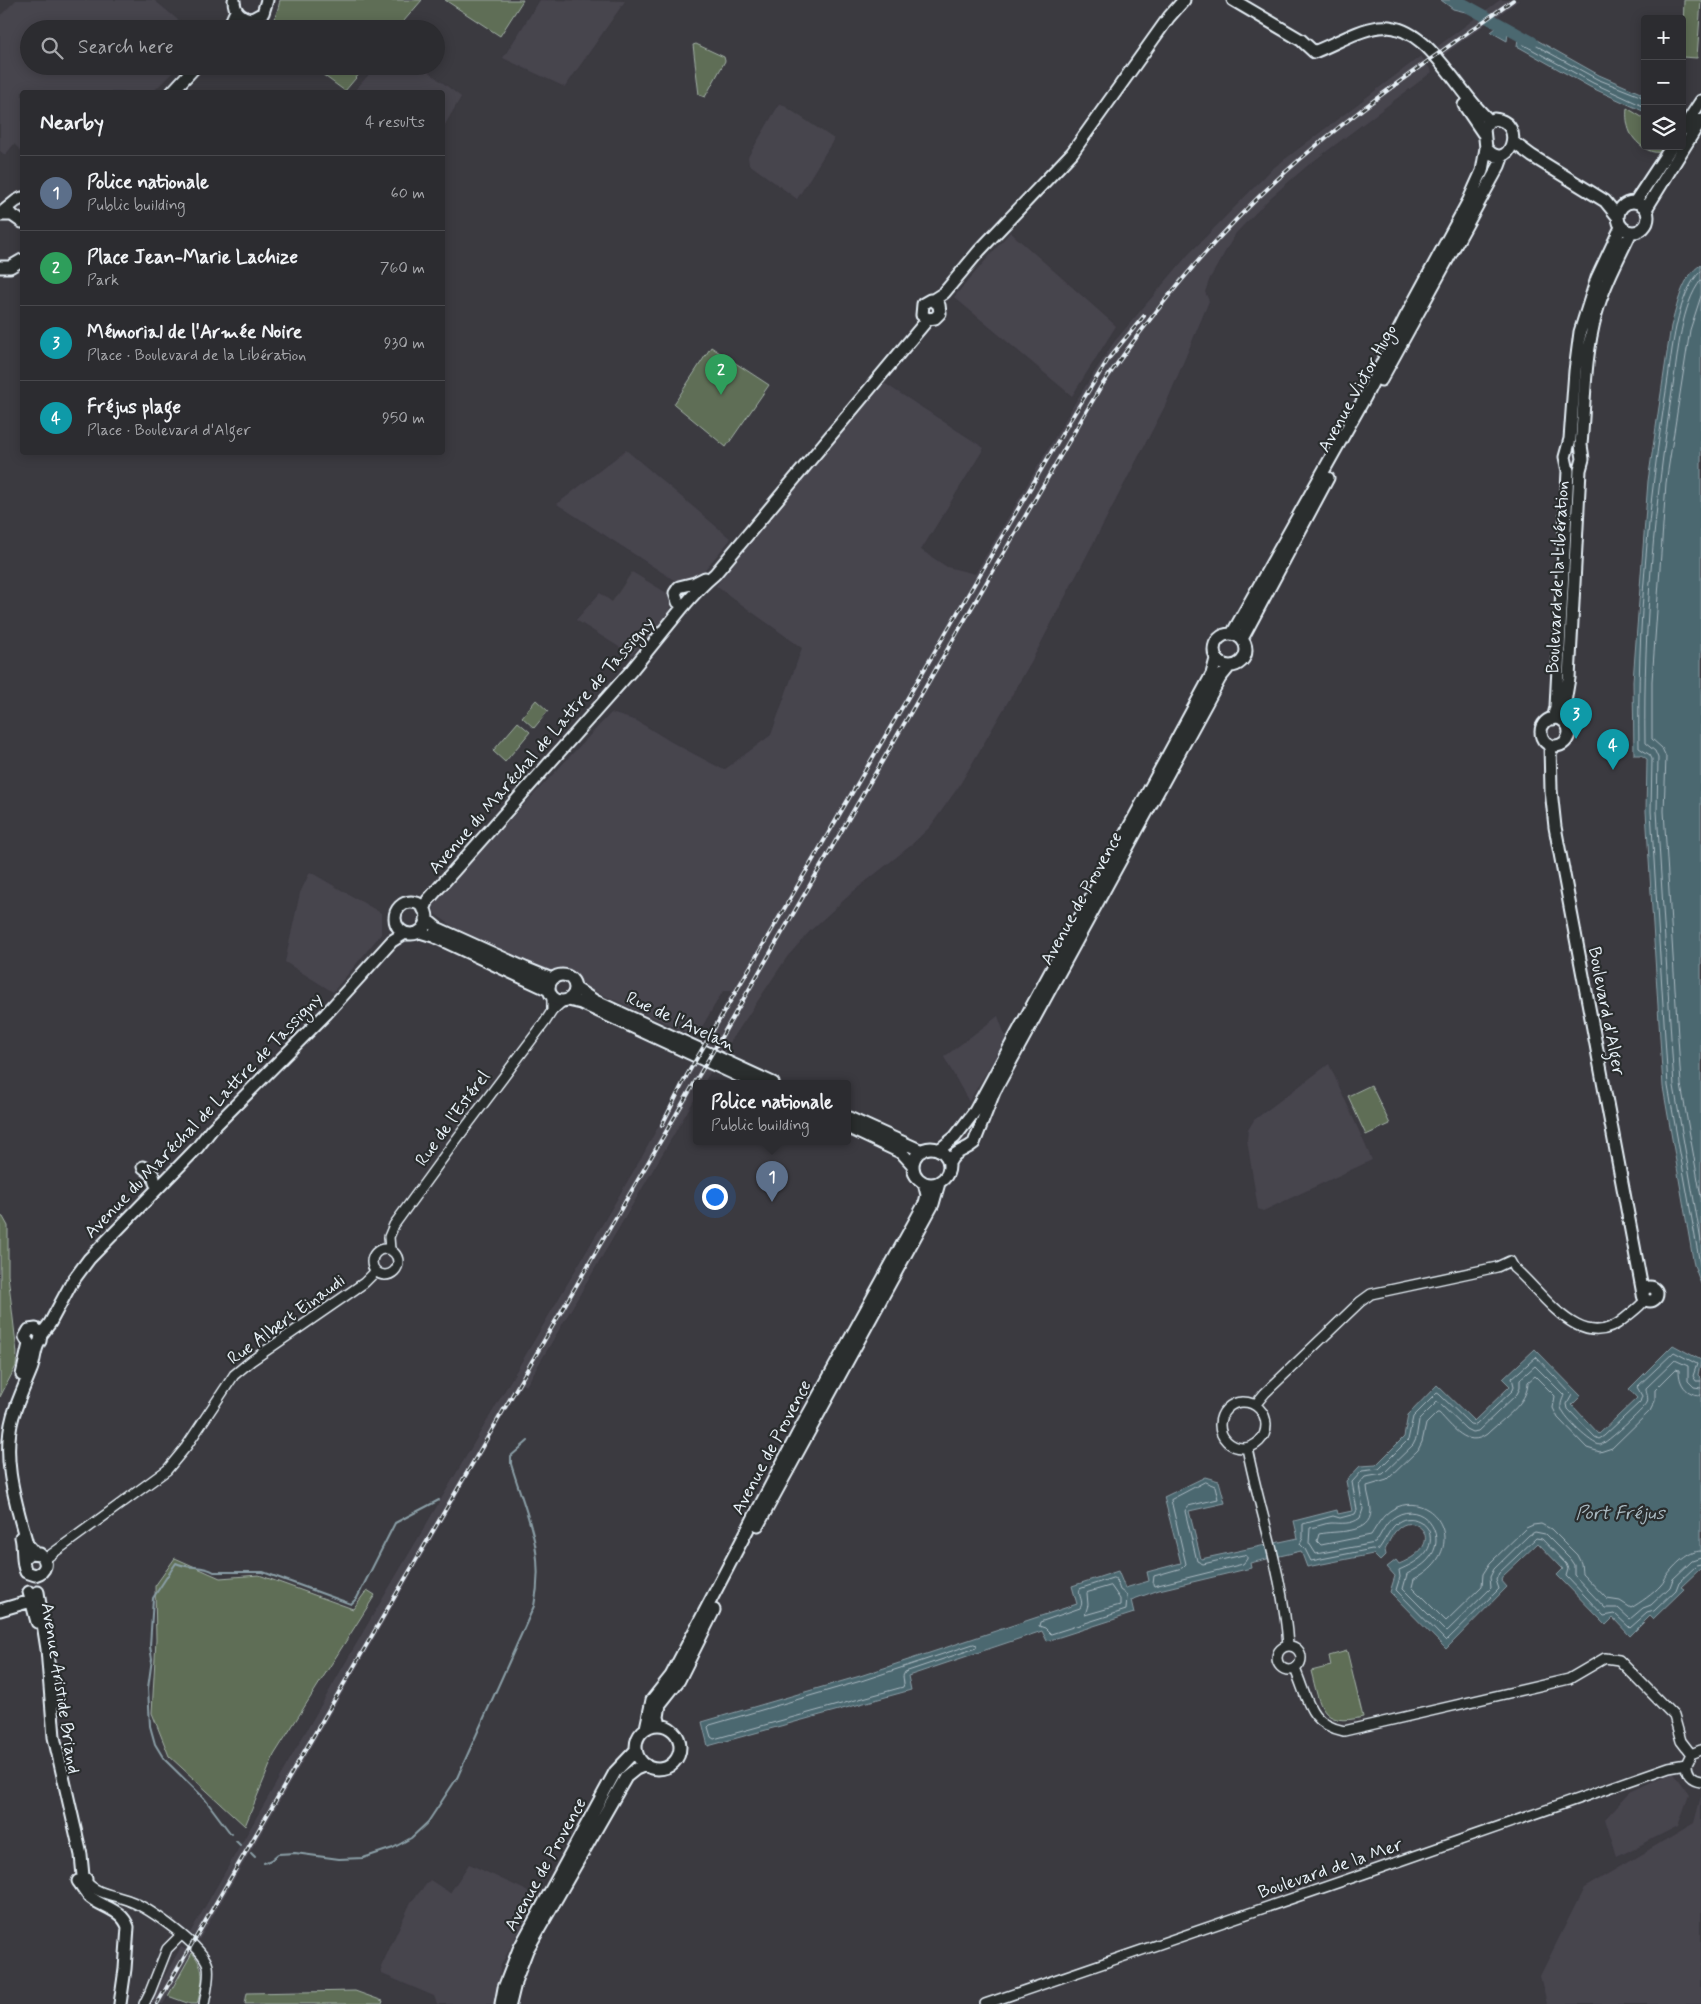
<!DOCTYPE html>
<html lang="en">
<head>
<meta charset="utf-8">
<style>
	:root { --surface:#2c2c30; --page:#343438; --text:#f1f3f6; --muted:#a6a7ab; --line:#48484c; --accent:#d6ab8b }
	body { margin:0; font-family:Mynerve,sans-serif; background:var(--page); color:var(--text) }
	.controls { position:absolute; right:15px; top:15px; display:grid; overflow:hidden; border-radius:5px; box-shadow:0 2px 12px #0003 }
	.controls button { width:45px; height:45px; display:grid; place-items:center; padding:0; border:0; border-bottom:1px solid var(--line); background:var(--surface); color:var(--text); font:25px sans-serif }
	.you { position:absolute; left:714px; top:1196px; width:18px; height:18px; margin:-12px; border:4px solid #fff; border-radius:50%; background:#1a73e8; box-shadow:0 0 0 8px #1a73e833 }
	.badge { display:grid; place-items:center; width:32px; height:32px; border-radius:50%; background:var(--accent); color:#fff; font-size:16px; font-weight:700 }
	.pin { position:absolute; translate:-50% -41px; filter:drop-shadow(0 1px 2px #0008) }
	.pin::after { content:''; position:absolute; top:26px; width:18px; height:15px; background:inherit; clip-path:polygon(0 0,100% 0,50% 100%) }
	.popup { position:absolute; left:693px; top:1080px; width:158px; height:65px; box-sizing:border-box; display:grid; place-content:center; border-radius:5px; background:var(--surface); filter:drop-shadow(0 1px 4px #0005); font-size:16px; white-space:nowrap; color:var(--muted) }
	.popup b { font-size:19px; color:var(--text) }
	.popup::after { content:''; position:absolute; left:50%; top:100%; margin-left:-10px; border:10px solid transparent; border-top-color:var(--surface) }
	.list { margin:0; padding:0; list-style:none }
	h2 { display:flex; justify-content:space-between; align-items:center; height:65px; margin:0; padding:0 20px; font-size:21px }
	h2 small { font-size:16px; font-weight:400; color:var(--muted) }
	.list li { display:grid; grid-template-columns:32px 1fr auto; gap:15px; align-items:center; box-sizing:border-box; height:75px; padding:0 20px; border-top:1px solid var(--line) }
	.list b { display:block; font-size:19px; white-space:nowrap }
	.list p { margin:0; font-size:16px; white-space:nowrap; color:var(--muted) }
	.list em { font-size:16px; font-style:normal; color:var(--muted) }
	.icon { flex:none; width:28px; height:28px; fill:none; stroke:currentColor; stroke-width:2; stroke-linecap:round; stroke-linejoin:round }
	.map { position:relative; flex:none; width:1701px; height:2004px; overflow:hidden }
	.search { position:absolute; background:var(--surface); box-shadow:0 2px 12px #0003; left:20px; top:20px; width:425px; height:55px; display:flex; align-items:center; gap:12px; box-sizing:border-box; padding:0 18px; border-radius:28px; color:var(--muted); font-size:19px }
	.panel { position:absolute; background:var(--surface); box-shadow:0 2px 12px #0003; left:20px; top:90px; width:425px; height:365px; border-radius:5px }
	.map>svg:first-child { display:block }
	.built { fill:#47444d }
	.green { fill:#5e6e56; stroke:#a3b0a7 }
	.water { fill:#4c6770; stroke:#8a9ea6 }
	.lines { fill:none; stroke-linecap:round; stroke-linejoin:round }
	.shore { stroke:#aabac2; stroke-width:1 }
	.stream { stroke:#8a9ea6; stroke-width:2 }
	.river { stroke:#4c6770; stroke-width:12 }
	.minor-casing { stroke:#e8f1f8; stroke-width:12 }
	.major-casing { stroke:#e8f1f8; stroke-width:15 }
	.minor { stroke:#2a2d2e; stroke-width:9 }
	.major { stroke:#2a2d2e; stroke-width:11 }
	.rail-casing { stroke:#e8f1f8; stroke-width:4 }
	.rail { stroke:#2a2d2e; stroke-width:2; stroke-dasharray:5.5; stroke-linecap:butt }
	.labels { text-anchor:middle; stroke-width:4.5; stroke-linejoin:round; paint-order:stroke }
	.street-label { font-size:18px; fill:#e8f1f8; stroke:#2a2d2e }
	.water-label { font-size:19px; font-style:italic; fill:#aabac2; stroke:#2a2d2e }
</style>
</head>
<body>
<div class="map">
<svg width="1701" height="2004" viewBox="0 0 1701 2004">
	<rect width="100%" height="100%" fill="#3b3a40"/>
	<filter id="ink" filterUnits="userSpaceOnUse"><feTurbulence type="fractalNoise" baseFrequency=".02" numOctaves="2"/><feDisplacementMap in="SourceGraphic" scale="10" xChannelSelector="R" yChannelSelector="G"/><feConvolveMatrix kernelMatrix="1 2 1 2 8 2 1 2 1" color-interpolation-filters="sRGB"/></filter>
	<g filter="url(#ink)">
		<path class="built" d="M16,0H154L189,29H29V66H179L153,92H22V152L14,144L5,155L0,151V16Z
			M540,0L625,1L565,87L503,58Z
			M1500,0H1519L1495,18L1485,11Z
			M1477,17L1487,23L1441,57L1434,49Z
			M1421,56L1432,72L1307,166L1270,198L1236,233L1210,278L1205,292L1209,301L1165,406L1031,662L959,786L930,827L909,847L855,890L810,931L787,957L723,1053L703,1044L732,991H723L696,1037L457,929L435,914L433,905L482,849L611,713L637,721L673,743L724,770L771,735L802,648L716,586L749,542L884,383L984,448L921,550L947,567L975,574L1076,401L1114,342L1188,255L1272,169Z
			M377,66H421L461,97L443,128L442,92H353Z
			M780,103L834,139L797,199L749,164L748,157Z
			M1010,232L1116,326L1072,396L954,297Z
			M626,450L731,539L696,580L677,582L557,504Z
			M632,572L670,595L671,604L667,617L632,655L576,620L600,593L612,602Z
			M310,872L381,913V934L333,992L285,962L300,893Z
			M998,1016L1006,1038L969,1102L944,1057Z
			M692,1063L711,1071L704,1083H697V1095L526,1386L522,1384L199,1940L190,1933L366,1627L643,1155Z
			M1329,1064L1372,1160L1263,1211L1258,1209L1247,1140L1248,1130L1254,1120Z
			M1673,1772L1689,1795L1678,1826L1617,1857L1605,1819L1630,1792Z
			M1701,1796V2004H1547L1540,1976L1584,1888L1694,1823Z
			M469,1864L523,1889L537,1898L501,1965L495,2004H437L434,1996L382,1974L381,1967L411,1902L430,1880L450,1893Z
			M181,1947L192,1953L163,2004H149Z"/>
		<path class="green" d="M280,0H422L397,29L258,28C274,26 277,14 280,0Z
			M445,0H523L500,36Z
			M1684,0H1701L1697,58L1682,57Z
			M696,44L724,57L725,61L705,97L699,95L693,45Z
			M311,66H366L345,91Z
			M1627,108L1645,119V146H1668C1658,162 1635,144 1630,132C1627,125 1626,116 1627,108Z
			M711,347L769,385L726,447L674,404Z
			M536,700L548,711L534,728L522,717Z
			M518,722L530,732L505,762L493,751Z
			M1371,1085L1390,1124L1366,1135L1348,1096Z
			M0,1216L3,1217L8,1226V1275L17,1353L16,1366L0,1397Z
			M175,1558L220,1578L259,1575L353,1609L367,1590L375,1595L274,1755L245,1826L169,1756L152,1713L156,1640L155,1586Z
			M1347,1651L1363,1717C1320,1728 1320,1705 1311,1671L1331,1666L1329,1656Z
			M192,1953C207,1969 202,1985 197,2004H190L168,1996Z
			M355,1991L383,2001L382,2004H245L247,1993Z"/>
		<path class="water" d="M1441,0H1464L1485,11L1477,17L1470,13L1453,9Z
			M1495,18L1509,24L1507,41L1491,32L1496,28L1487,23Z
			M1519,30L1599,75L1645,95V112L1590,87L1517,46Z
			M1701,265V1284L1694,1265L1663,1087L1646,811L1647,759L1641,755H1634L1633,681L1648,481L1671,326C1677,307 1682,275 1701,265Z
			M1673,1345L1701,1360L1698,1375L1701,1378V1568L1681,1587L1684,1589L1653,1619L1650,1616L1630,1636L1613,1618L1606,1625L1557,1575L1563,1569L1538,1543L1503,1576L1501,1580L1507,1587L1446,1649L1390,1592L1395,1576L1387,1567L1396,1560L1399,1564C1448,1544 1417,1513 1400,1527C1392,1533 1389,1542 1385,1550L1386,1555L1380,1561L1373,1554L1307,1567L1301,1551L1250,1563L1251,1568L1159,1590L1131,1600L1134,1613L1047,1641L1042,1631L908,1676L911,1690L708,1746L702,1722L860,1676L1077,1604L1072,1586L1118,1571L1125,1588L1149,1581L1147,1572L1181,1563L1164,1497L1205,1477L1219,1481L1225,1503L1189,1511L1201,1559L1298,1538L1294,1521L1337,1510L1338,1514L1352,1511L1346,1481L1360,1466L1376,1465L1404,1437L1408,1415L1437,1385L1474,1421L1509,1387L1510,1386L1503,1379L1535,1349L1581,1396L1572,1405L1599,1434L1637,1398L1629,1389Z"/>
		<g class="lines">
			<path class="shore" d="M1645,98L1597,79L1526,40L1523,41L1524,45L1593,83L1645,107
				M1701,271C1676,294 1672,353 1667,385C1648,505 1637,627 1639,748L1650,755L1652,759L1651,811L1668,1086L1701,1270
				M1701,280C1681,305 1678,354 1673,385C1655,503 1643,623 1645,743L1655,751L1658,758L1657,811L1674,1086L1701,1241
				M1701,296L1690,330L1666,483L1652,681V739L1662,748L1666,757L1664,811L1681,1085L1701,1197
				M1701,1381H1696L1693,1376L1697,1364L1674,1352L1637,1387L1642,1396L1640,1402L1604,1436L1599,1439L1595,1437L1568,1409L1567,1404L1572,1395L1536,1357L1512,1378L1514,1386L1513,1390L1476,1425L1470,1424L1439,1394L1437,1393L1413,1417L1408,1440L1379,1469L1362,1471L1352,1482L1357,1510L1355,1514L1340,1518L1333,1516L1303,1524V1538L1300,1544L1305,1549L1311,1561L1372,1549L1378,1550C1388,1538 1393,1515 1414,1519C1421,1521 1426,1525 1429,1531C1436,1553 1415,1563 1399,1570L1400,1577L1396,1590L1446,1641L1499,1589L1496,1580L1499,1573L1536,1538L1542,1539L1566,1564L1568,1569L1566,1576L1604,1616L1615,1614L1630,1628L1647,1613L1654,1611L1676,1590L1679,1582L1696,1566L1701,1565
				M1701,1388L1694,1387L1688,1381V1366L1675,1360L1646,1388C1646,1393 1649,1398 1647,1403C1643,1410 1607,1443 1600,1445C1591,1444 1565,1419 1562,1410C1559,1404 1563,1399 1564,1395L1535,1366L1520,1379V1388L1517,1394L1478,1431L1472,1432L1466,1429L1439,1403L1437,1402L1419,1420L1416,1439L1413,1445L1383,1474L1365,1477L1359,1484L1363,1509L1360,1518C1351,1525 1341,1523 1331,1523C1325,1523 1317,1527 1310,1528L1309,1543L1316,1554L1375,1543C1382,1534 1385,1522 1396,1516C1422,1501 1447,1533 1431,1556C1425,1565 1416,1569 1407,1574L1403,1589L1446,1632L1491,1588L1490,1577L1494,1569L1529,1535L1535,1532L1545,1534L1570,1559L1574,1565V1575L1605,1608H1618L1630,1619L1643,1608L1651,1605L1670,1587L1673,1579L1692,1561L1701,1558
				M1701,1395C1686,1395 1679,1384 1679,1370L1676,1369L1655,1390V1401L1650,1411L1612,1448L1600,1452L1587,1448L1558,1418L1553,1408L1555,1396L1535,1376L1528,1382C1528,1404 1502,1419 1487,1434C1467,1449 1452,1426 1439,1413H1437L1426,1424L1422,1442L1418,1450L1387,1480L1367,1486C1367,1494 1371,1502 1371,1510C1371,1536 1335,1530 1319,1534L1317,1541L1321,1545L1371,1535C1377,1526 1382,1515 1393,1509C1432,1487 1474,1548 1414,1579L1412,1587L1446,1621L1482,1586L1483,1574L1490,1563L1526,1528L1533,1525L1541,1524L1551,1529L1577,1555L1581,1563L1582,1573L1607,1599L1620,1601L1631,1608C1641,1602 1653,1594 1661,1585C1664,1582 1665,1578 1667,1575C1675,1565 1688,1551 1701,1551
				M1205,1482L1215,1486L1218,1499L1188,1506L1185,1511L1197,1561L1203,1564L1243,1555L1247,1556V1559L1243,1564L1154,1586L1153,1584L1154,1576L1182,1568L1186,1564L1171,1500Z
				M1113,1578L1116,1579L1120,1590L1127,1595L1126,1610L1051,1634L1045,1628L1039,1626L1040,1622L1080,1608C1085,1601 1077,1596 1080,1589Z
				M1111,1586L1120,1599V1605L1085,1615L1088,1605L1087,1593Z
				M974,1644L977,1645L976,1648L905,1672L903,1676L904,1684L903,1687L714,1739L711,1737L708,1727L710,1725L861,1681Z"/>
			<path class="stream" d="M231,1834L204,1798L164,1759L155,1744L150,1726L148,1688L152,1659L150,1646L153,1598L176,1563C187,1569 204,1565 214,1572H263L351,1604L357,1598L395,1523L439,1500
				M236,1841L240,1845
				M251,1853L255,1857
				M264,1863L271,1860L278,1854L295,1853L339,1859L363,1858L393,1848L411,1838L428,1822L457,1778L534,1606C546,1551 526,1514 511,1464V1456L528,1441"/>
			<path class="river" d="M1456,0L1532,42"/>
			<defs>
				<path id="minor" d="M552,997V1011
					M372 1262a13 13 0 1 1 26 0a13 13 0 1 1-26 0Z
					M390,1250L389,1237L394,1225L453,1144L545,1022L552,1011L563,1001
					M1220 1425a23 23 0 1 1 46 0a23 23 0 1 1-46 0Z
					M1255,1405L1265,1393L1360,1302L1371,1294L1497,1267L1510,1261L1514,1268C1544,1293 1581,1357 1625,1318C1632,1312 1640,1307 1645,1300
					M1247,1448C1260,1514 1284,1577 1288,1646
					M45,1559L167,1470L186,1447L234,1375L251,1361L364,1283L376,1271
					M1277 1658a12 12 0 1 1 24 0a12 12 0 1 1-24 0Z
					M1295,1669C1308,1699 1308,1724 1344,1731L1569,1679L1605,1658L1619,1660L1674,1716L1681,1741L1691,1754
					M1701,1750L1691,1754L1686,1764C1686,1774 1691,1780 1701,1781
					M86,1881C95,1894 116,1895 130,1901C149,1908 204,1947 208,1966C210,1977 206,1993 204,2004
					M144,2004L150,1992L167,1949L181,1935
					M985,2004L1366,1873L1669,1767L1686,1764"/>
				<path id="major" d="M234,0C234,11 240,18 252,19L263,13L267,0
					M1233,0L1301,40L1314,52C1335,44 1357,30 1379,27C1428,21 1458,95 1490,121
					M228,29L236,11
					M172,92L196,66
					M1464,105L1483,133
					M1682,130L1701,101
					M1513,142L1532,156L1605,201L1618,217
					M1618 217a15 15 0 1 1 30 0a15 15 0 1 1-30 0Z
					M1635,202L1672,146
					M1646,209L1701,120
					M0,214L16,201L22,198
					M0,215H12L22,222
					M0,267H10L22,260
					M933,300L939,305L940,313L935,318L928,319L922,315L923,304L930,300H933L944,293L979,251L1072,153L1169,17L1184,0
					M1381,380L1499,166L1503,155
					M678,602L675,593L679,587L695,583L705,578
					M1214 650a16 16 0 1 1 32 0a16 16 0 1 1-32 0Z
					M1232,634L1365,397L1406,316L1469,200L1482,171L1486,148L1484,129L1487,123L1494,119C1529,122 1508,176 1486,148
					M1242,639L1328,478
					M1541 732a14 14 0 1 1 28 0a14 14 0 1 1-28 0Z
					M1553,719L1556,707L1568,471L1565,457L1570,439L1575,371L1580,332L1597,278L1621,227
					M1562,720L1569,678L1580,470L1583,459L1581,445C1585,401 1584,358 1596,314C1604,285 1618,259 1631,232
					M1550,745L1551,790L1555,827L1643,1294
					M395 918a16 16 0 1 1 32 0a16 16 0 1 1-32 0Z
					M424,910L428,900L631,671L682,608C692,596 703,584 715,574L928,319
					M426,919L437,928L525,968L552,979
					M420,932L433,936L549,990
					M549 988a13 13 0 1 1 26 0a13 13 0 1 1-26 0Z
					M575,988L595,1001L773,1083
					M568,1000L581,1003L754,1083
					M847,1117L922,1151
					M847,1127L902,1153L913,1165
					M913 1166a18 18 0 1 1 36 0a18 18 0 1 1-36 0Z
					M939,1150L955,1137L975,1111L1212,674L1216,659
					M949,1163C956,1149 964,1152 974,1143L994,1092L1220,678L1229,667
					M143,1167L153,1175L155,1183
					M1643 1294a7 7 0 1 1 14 0a7 7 0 1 1-14 0Z
					M29,1344L25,1337L29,1330L36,1329L41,1335
					M22,1375L29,1344
					M758,1525L933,1204L939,1183
					M21,1537C24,1548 21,1563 26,1572L35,1575C46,1572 49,1562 40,1554L30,1553L24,1558
					M34,1552L27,1544C16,1503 1,1459 13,1416C18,1400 25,1385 31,1370C35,1361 34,1348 40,1341L41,1335L50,1323L72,1282L89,1259L197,1148L212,1129L326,1014L392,941L405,933
					M29,1592L37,1622
					M38,1592L47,1649L54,1737L81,1855L83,1876L86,1879L85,1883L81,1884
					M0,1610L31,1601L37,1596
					M660,1725L658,1717L660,1704L679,1680L714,1610
					M636 1747a22 22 0 1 1 44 0a22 22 0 1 1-44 0Z
					M646,1728L652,1700L671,1676L797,1435L925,1203L927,1195L924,1183
					M78,1881C82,1886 85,1892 90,1897C103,1908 122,1909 128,1927L125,1969L120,2004
					M501,2004L504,1988L519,1949L615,1772L636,1750
					M510,2004L516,1979L527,1950L626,1777L636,1769L646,1765"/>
			</defs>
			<use href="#minor" class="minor-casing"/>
			<use href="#major" class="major-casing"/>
			<use href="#minor" class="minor"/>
			<use href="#major" class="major"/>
			<defs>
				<path id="rail" d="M662,1125L687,1075L1069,422L1109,358L1144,316
					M157,2004L1100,388C1153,311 1212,239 1281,176C1353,111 1435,57 1513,0"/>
			</defs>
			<use href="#rail" class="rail-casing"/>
			<use href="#rail" class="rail"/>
		</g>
	</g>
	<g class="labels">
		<g class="street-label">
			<text transform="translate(1357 388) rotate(-61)" y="6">Avenue Victor Hugo</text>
			<text transform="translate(1557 577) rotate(-87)" y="6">Boulevard de la Libération</text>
			<text transform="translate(541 745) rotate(-49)" y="6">Avenue du Maréchal de Lattre de Tassigny</text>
			<text transform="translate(1081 898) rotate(-61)" y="6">Avenue de Provence</text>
			<text transform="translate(1607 1011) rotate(79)" y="6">Boulevard d'Alger</text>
			<text transform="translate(681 1021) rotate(25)" y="6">Rue de l'Avelan</text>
			<text transform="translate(203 1115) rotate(-46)" y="6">Avenue du Maréchal de Lattre de Tassigny</text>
			<text transform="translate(452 1118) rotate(-54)" y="6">Rue de l'Estérel</text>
			<text transform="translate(286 1319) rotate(-36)" y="6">Rue Albert Einaudi</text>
			<text transform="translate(771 1447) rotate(-62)" y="6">Avenue de Provence</text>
			<text transform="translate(61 1688) rotate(81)" y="6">Avenue Aristide Briand</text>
			<text transform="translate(545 1864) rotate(-61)" y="6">Avenue de Provence</text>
			<text transform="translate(1330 1868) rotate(-19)" y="6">Boulevard de la Mer</text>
		</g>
		<g class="water-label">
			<text x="1620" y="1519">Port Fréjus</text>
		</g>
	</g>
</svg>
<div class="controls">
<button>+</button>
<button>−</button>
<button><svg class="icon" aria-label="layers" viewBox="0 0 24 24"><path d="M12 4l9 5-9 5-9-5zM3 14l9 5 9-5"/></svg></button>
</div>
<div class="you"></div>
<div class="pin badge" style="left:772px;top:1202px;background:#5c6f8a">1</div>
<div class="popup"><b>Police nationale</b>Public building</div>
<div class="pin badge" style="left:721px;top:395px;background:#2e9e5b">2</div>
<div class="pin badge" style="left:1576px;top:739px;background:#0f9aa8">3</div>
<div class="pin badge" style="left:1613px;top:770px;background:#0f9aa8">4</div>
<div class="search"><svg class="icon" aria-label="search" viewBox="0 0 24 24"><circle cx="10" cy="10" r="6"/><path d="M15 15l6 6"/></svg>Search here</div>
<section class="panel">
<h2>Nearby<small>4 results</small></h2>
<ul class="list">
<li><span class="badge" style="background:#5c6f8a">1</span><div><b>Police nationale</b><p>Public building</p></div><em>60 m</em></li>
<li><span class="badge" style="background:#2e9e5b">2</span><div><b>Place Jean-Marie Lachize</b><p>Park</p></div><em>760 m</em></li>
<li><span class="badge" style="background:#0f9aa8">3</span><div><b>Mémorial de l'Armée Noire</b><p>Place · Boulevard de la Libération</p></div><em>930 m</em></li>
<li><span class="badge" style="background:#0f9aa8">4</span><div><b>Fréjus plage</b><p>Place · Boulevard d'Alger</p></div><em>950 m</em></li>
</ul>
</section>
</div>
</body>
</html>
